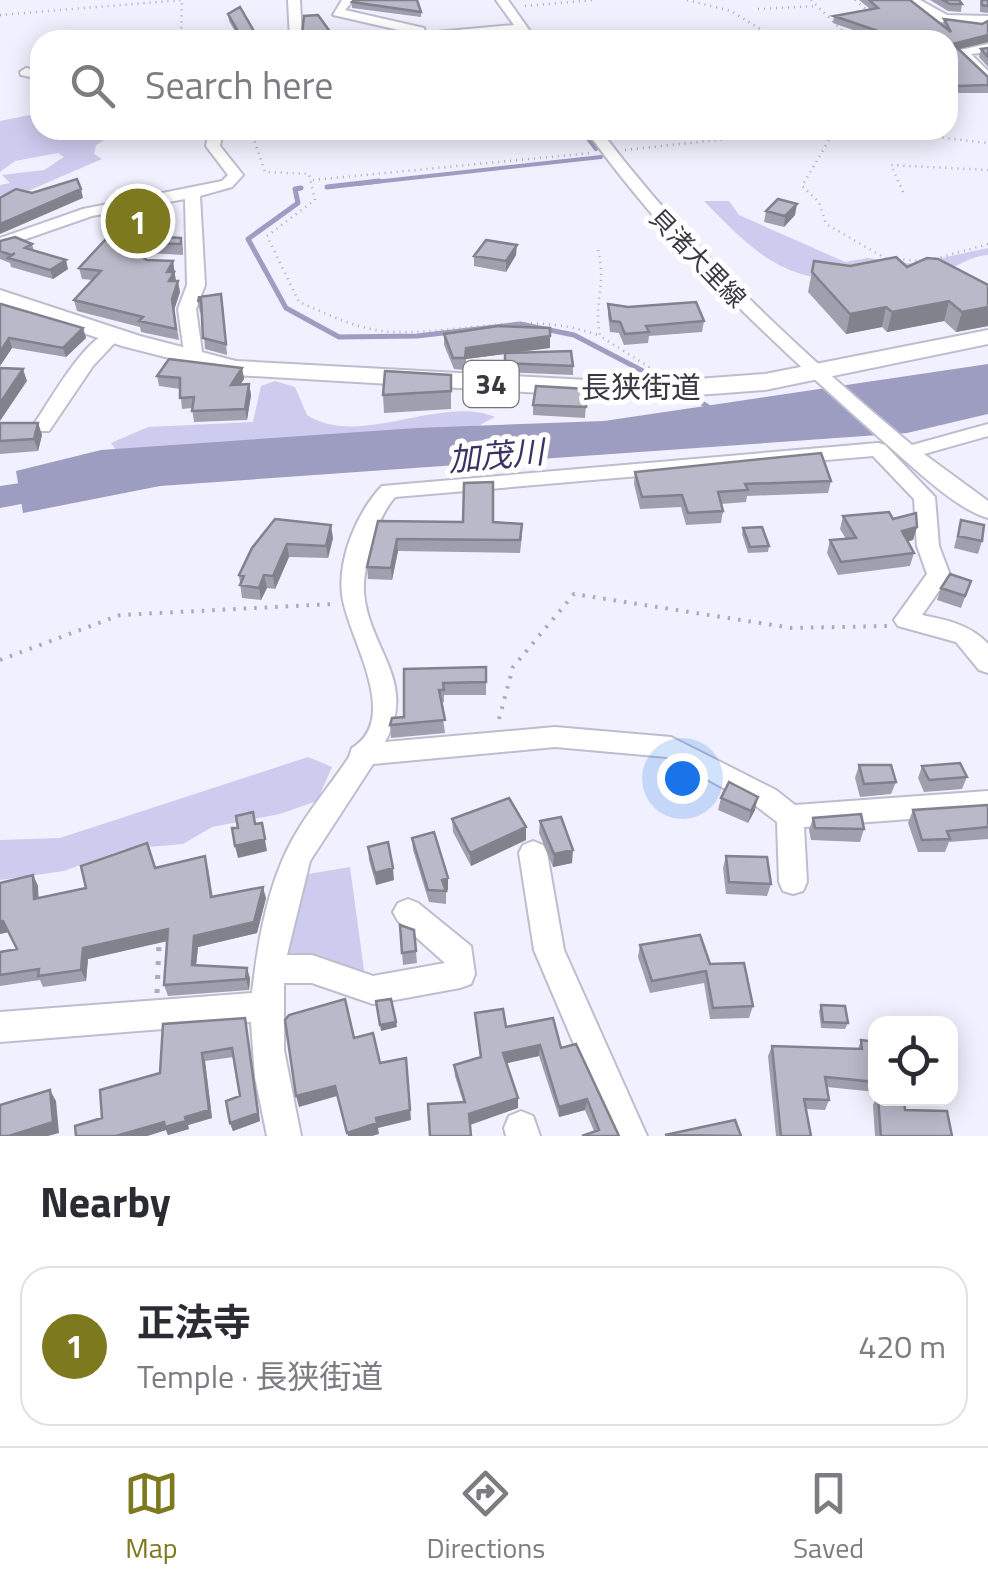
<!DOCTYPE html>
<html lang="en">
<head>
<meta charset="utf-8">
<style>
	:root { --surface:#fff; --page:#f2f2f3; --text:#2b2b33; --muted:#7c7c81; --line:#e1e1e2; --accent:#7d791f }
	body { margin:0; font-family:"Titillium Web","Noto Sans JP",sans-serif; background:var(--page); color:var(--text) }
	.controls { position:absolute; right:30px; bottom:30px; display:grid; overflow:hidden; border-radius:20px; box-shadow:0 5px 25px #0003 }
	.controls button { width:90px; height:90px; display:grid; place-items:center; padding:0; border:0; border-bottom:2px solid var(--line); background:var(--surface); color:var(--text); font:50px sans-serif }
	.you { position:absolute; left:682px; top:778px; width:35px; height:35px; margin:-25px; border:8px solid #fff; border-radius:50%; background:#1a73e8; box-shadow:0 0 0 15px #1a73e833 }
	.badge { display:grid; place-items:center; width:65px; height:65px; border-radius:50%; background:var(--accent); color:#fff; font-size:32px; font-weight:700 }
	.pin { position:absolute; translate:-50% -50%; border:5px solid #fff; box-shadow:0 2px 10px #0006 }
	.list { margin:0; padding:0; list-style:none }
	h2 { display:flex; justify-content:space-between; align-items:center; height:130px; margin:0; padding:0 40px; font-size:42px }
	h2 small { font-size:32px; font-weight:400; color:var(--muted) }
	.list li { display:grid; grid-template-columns:65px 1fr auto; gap:30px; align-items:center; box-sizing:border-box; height:160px; margin:0 20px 20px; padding:0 20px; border:2px solid var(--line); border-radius:30px }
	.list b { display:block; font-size:38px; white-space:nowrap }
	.list p { margin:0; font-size:32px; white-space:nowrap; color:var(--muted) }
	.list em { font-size:32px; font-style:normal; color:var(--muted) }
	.icon { flex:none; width:55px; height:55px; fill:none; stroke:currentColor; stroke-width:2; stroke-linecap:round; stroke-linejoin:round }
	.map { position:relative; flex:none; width:988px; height:1136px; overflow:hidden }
	.search { position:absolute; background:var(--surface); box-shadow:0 5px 25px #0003; left:30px; right:30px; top:30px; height:110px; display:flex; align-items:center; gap:25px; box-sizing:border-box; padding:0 35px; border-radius:30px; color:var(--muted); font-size:38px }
	.sheet { height:310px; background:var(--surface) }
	nav { display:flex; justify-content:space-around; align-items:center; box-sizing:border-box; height:140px; border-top:2px solid var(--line); background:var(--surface); font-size:28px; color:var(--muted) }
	nav a { display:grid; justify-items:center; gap:5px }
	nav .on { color:var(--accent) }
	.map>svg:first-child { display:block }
	.green { fill:#cdccee }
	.water { fill:#9d9cc1 }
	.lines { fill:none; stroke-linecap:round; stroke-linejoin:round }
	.stream-far1 { stroke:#9d9cc1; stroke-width:4 }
	.stream { stroke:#9d9cc1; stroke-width:5 }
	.river { fill:#9d9cc1; fill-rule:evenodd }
	.minor-casing { stroke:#bdbdce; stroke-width:4 }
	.major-casing { stroke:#bdbdce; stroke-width:4 }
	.path-far2 { stroke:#ababb6; stroke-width:2.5; stroke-dasharray:1 5; stroke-linecap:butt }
	.path-far1 { stroke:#ababb6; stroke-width:4; stroke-dasharray:2.5 8; stroke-linecap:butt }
	.path { stroke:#ababb6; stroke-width:5; stroke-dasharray:4 10; stroke-linecap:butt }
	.minor { fill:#fff; fill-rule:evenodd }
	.major { fill:#fff; fill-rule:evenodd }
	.wall { fill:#9f9fae }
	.shaded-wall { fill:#82828d }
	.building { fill:#b9b9ca; stroke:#82828d; stroke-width:2.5 }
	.labels { text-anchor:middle; stroke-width:10; stroke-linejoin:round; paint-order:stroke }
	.far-street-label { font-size:25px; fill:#393940; stroke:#fff }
	.shield { fill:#fff; stroke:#747479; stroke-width:2.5 }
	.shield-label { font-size:28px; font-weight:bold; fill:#393940 }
	.street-label { font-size:30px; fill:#393940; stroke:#fff }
	.water-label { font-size:32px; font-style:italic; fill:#393364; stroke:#fff }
</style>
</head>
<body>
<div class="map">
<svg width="988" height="1136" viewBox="0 0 988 1136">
	<rect width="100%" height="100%" fill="#f0f0fe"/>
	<path class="green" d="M40,113V130H112L111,136L96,145L94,154L102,159L0,203V185L10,183L2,175L44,170L64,157L58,153L15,161L0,172V121Z
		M704,201H729L739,215L845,262L868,258L914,264L988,248V255C968,256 956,269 938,273C921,277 902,277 884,278C792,287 766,265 704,201Z
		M275,381L295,387L307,415C360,449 440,394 495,417L469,431L126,463L111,443L148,427L253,422L261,386Z
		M308,757L332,767L317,801L280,814L212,827L183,844L125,849L64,871L0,880V840L60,838Z
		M350,867L365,978L283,959L303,875Z"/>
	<path class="water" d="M988,364V414L907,433L160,486L23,513L16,471L101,450L417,428L604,421Z"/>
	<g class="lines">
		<path class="stream-far1" d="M581,130L596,149
			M357,184L601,157"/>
		<path class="stream" d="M327,187L379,181
			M301,188L295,189L298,203L248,239L286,308L339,337L417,336L520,324L574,335L662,381
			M693,397L713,410"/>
		<path class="river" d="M68,476L80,479L84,486L80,493L0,508V486Z"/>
		<defs>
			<path id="minor" d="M288,0H300L302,40H290Z
				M342,0H354L345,10L424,28L425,33L514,25L496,0H508L534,37L524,40L518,32L379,40L416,34L333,15Z
				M906,0H920L947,15L988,16V24L940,22Z
				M988,44V52L971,54L988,71V83L955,51Z
				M26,68L40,71V79L21,75L20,72Z
				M209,130H223L220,146L243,175L232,187L200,196L205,285L196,309L203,359L201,363L194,365L185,359L178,309L187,285L185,199L92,216L0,248V238L83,209L222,181L228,175L206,146Z
				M586,130H600C690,249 798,350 912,445L988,424V436L924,454L988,501V518C955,509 910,464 883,441C775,345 670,248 586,130Z
				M113,330L122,335L93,366L49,431H35L32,427C51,400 82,340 113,330Z
				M878,443L885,445L935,497L939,546L950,575L922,615C947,620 971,625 988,644V673L979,670L956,642L898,626L894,620L927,574L917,546L914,499L873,456L395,497C383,511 376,529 371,546C367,562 363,577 364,593C369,650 418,681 385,742L555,727L671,737L776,790L795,805L988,791V813L804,827L807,882L803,891L793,894L783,891L779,882L777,822L756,806L667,757L555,747L373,764L310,861L287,955H312L373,976L445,963L398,921L393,912L398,903L408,899L418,903L471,946L475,974L471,984L460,988L373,1004L312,983H284V1050L301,1136H267L255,1077L251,1022L0,1042V1012L252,993C258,941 268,881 295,835C311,807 332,783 349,757L352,748C403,717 346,635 342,594C338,558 357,512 382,486Z
				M533,841L543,845L547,853L564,950L647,1136H613L534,950L519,853L523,845Z
				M521,1111L533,1116L540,1136H506L504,1128L509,1116Z"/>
			<path id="major" d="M0,290L140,336L236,361L644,383L765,374L988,330V344L765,390L644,399L236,375L122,346L0,305Z"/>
		</defs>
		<use href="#minor" class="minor-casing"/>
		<use href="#major" class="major-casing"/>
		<path class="path-far2" d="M687,0L731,11L778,40
			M811,0L852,40
			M855,0L869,12
			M525,6L595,0
			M758,9L817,6
			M0,15L182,0L181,40
			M251,130L265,172L309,174L315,200L267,236L299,302C329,315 361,331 394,332C466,334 530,309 600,336
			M835,130L802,186L819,202L826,224L885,258L921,261
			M877,130L988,143
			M625,150L745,137L757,130
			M313,180L591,153
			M903,192L891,165L988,170
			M598,250C607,287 593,298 600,336L657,372
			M935,259L988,244"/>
		<path class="path-far1" d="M0,660L120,615L333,604
			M499,719L513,667L574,594L792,628L887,626"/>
		<path class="path" d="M157,993L159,943"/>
		<use href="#minor" class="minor"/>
		<use href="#major" class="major"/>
	</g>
	<path class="wall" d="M859,0H910L943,26L944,19L982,24L988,21V42L959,49L988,77V93H955L948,88V40H882L833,23L834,16L870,9Z
		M930,0H959L962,4L961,12L948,11Z
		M980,0H988V13L980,12Z
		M352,2L421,12V17L352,8Z
		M228,14L259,40H240L229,21Z
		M988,48V67L979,57L981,49Z
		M155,208L149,236L181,238L183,248V255L149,253L144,258L147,260L173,261L176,281L180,292L174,310L179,340L141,332L140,327L77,311L74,300L93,280L82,279L79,268Z
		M766,211L795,215L784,227L764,222Z
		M0,241L32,244L34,251L68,269L53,279L11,267L10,263L0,259Z
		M516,255L506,272L474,266V256Z
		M814,261L850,266L907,267L988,285V326L956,332L944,321L887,332L882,327L846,334L808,292Z
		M221,294L223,305L227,355L205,349L202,311L200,313L198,302Z
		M0,304L83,328L86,338L66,357L12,348L0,366Z
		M608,304L704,321L702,332L649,336L648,343L624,345L619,333L610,332L608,315Z
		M444,334L550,348L513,352L573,366V375L505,372V354L466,359L465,370L454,369L444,345Z
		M242,368L244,379L240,385L249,384L251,395L247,420L194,422L192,408L182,409L180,389L159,386L157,376Z
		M451,375V409L384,413L383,395Z
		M587,389L585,418L533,415V405Z
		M0,423H38L42,435L38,451L0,454Z
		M635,472L831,481L828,493L747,496L746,502L721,504L723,511L721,523L686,525L681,507L640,509L634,484Z
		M843,516L893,519L917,527L913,540L908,541L914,553L910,566L838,575L827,553L830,540L846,539L840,529Z
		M961,520L982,541L978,554L954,548Z
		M378,521L493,522L522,536L520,553L398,551L392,580L368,579L367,567Z
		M743,528L769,546L768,552L748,553L742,534Z
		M333,538L328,558L289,557L275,589L267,588L261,600L242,598L239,575L252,548Z
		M971,581L961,608L937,600L941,588Z
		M486,667V695H444V702L441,703L445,733L391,738L390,725L404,717V669Z
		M859,765L896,782L891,794L860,797L855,778Z
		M922,766L967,777L962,789L924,792L918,778Z
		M721,798L755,810L748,823L718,810Z
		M988,805V839L949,842L945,852H918L908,823L913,810Z
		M813,818L864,829L860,842L811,840L809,830Z
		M452,819L526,827V840L471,866L453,832Z
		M540,821L572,863L553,867L539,833Z
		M412,838L448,890L446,891V904L429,902L413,850Z
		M368,847L394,880L376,885L369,860Z
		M726,856L771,884L767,896L726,894L723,868Z
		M155,868H208L213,897L266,898L257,933L198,947L196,965L247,968L250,979L249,990L168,996L164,985L167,941L88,959L86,981L43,987L40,980L0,986V952L17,949L8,932L0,934L33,875L38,886V898L86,888Z
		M400,925L414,930L417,963L403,965Z
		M640,945L710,964L753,1006L749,1018L710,1019L704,983L650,993L638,957Z
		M821,1005L848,1023L845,1029L821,1028L819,1011Z
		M475,1013L506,1027L561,1048L619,1136L594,1131L585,1110L559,1117L539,1056L506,1063L518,1098V1108L470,1124L455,1076L454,1065L480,1057Z
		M245,1018L260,1121L233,1131L230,1123L240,1096L234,1057L205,1061L212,1118L188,1125L189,1129L168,1135L166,1130L147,1136H76L160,1073Z
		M861,1040L876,1042V1092L827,1087L829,1100L825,1110L806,1109L811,1136H776L768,1056L772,1046L858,1049Z
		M876,1098H904L905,1110L952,1136H875L873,1105Z"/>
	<path class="shaded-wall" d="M988,35V42L951,51L953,44Z
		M81,189L83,198L0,234V224Z
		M153,198L155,208L147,244L149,253L137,263L135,253L144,236Z
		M797,204L795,215L784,227L785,216Z
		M517,245L516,255L506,272V261Z
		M66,260L68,269L53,279L50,270Z
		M173,261L176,283L171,292L167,272Z
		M178,281L180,292L174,310L179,340L172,299Z
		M949,301L944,321L887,332L892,312Z
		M886,307L882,327L846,334L850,314Z
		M988,307V326L956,332L962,312Z
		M83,328L86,338L66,357L63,348Z
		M550,336V348L466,359L465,370L466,348Z
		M9,338L12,348L0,366V352Z
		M242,368L244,379L233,396L231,385Z
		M23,369L27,381L0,421V403Z
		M249,384L251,395L247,420L245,409Z
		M38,423L42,435L38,451L34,439Z
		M331,525L333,538L328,558L326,546Z
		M917,527L913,540L898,544L902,531Z
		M397,539L398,551L392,580L391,568Z
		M287,544L289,557L275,589L273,576Z
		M264,575L267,588L261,600L259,588Z
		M758,797L755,810L748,823L751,811Z
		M262,823L267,851L238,858L235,846Z
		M526,827V840L471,866L470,853Z
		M573,850L572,863L553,867L554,854Z
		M393,868L394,880L376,885L375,873Z
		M33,875L38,886L39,910L34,899Z
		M448,878V890L443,892L442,880Z
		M263,887L266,898L257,933L198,947L195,976L192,965L194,936Z
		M0,921H3L9,932L0,934Z
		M168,929L172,940L88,959L86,981L81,970L83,948Z
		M247,968L250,979L249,990L246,979Z
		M245,1018L260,1121L233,1131L230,1123L258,1113Z
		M396,1022L397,1027L381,1031L380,1025Z
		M540,1045L539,1056L503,1064V1053Z
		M202,1053L205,1061L212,1118L188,1125L189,1129L168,1135L166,1130L147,1136H116L185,1117Z
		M406,1058L411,1120L378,1128L379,1134L372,1136H348L347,1133L376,1118Z
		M335,1086L337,1096L299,1107L296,1096Z
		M50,1090L56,1101L59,1133L48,1136H9Z
		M518,1098V1108L470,1125L469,1114Z
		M587,1099L585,1110L559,1117V1107Z"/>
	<path class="building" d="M354,0H417L421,12L352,2Z
		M869,0H910L951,32L944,19L982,24L988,21V35L953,44L988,77V85L957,86L948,79V40H897L890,35L834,16L878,8Z
		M943,0H959L962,4H950Z
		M982,0H988V6L982,5Z
		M240,7L259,40H243L228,14Z
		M318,15L336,40H306L302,35L304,16Z
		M988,48V57L981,49Z
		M77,179L81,189L0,224V198L16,189L32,193Z
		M153,198L144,236L181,238V244L147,243L135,253L147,260L173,261L167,272H174L169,281H178L172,299L176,329L139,321L143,317L74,300L101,271L79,268L105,240L114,241L123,203Z
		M778,199L797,204L785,216L766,211Z
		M15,237L32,244L25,248L66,260L50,270L8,258L15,253L11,255L0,251V241Z
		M486,240L517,245L506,261L474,256Z
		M896,257L907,267L927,258L938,259L988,285V307L962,312L949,301L892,312L886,307L850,314L812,272L814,261L850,266Z
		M221,294L226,344L203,338L201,298L198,302L199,297Z
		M696,302L704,321L646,326L649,332L625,334L620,322L611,321L608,304L628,307Z
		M0,304H1L83,328L63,348L9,338L0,352Z
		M498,326L550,328V336L466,348L465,358H453L444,334Z
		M571,351L573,366L505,363V353Z
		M169,359L242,368L231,385L249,384L245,409L192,411L194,397L180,398V378L157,376Z
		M0,368L23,369L0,403Z
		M385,371L451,375V391L383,395Z
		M536,386L587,389L586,407L533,405Z
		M0,423H38L34,439L0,441Z
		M821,453L831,481L745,484L748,490L718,492L723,511L688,513L682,495L642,497L635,472Z
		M493,482V522L522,524L520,540L397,539L391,568L367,567L378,521L463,522L464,483Z
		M889,512L893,519L916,513L917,527L902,531L914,553L841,562L830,540L856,538L843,516Z
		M275,519L331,525L326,546L287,544L273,576L264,575L259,588L240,585L244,576L239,575L252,548Z
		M961,520L984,525L982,541L958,536Z
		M762,527L769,546L750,547L743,528Z
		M950,574L971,581L965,596L941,588Z
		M486,667V682L443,683L444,690H439L445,720L390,725L392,718L404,717V669Z
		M960,763L967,777L929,780L922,766Z
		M859,765H891L896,782L864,784Z
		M729,782L758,797L751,811L721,798Z
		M509,798L526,827L470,853L452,819Z
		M988,805V827L947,831L950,839L922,840L913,810Z
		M253,812L255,824L262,823L265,839L235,846L232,828H238L236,816Z
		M861,814L864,829L815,828L813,818Z
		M561,817L573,850L554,854L540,821Z
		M434,832L448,878L442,880L446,891L428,890L412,838Z
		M388,842L393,868L375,873L368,847Z
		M147,843L155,868L205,856L211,897L263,887L254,922L194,936L192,965L247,968L246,979L164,985L168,929L83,948L81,970L38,976L39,969L0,975V952L17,949L3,921H0V883L33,875L34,899L86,888L81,866Z
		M726,856L767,857L771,884L729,882Z
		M400,925L414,930L416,951L402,953Z
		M700,935L710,964L744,963L753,1006L713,1008L706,971L652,981L640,945Z
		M345,999L354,1038L373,1033L380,1063L406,1058L410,1110L376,1118L377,1123L347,1133L335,1086L296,1096L285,1020L289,1015Z
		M391,999L396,1022L380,1025L376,1001Z
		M821,1005L845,1006L848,1023L823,1022Z
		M503,1009L506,1027L553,1018L561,1048L576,1044L619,1136H582L599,1130L587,1099L559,1107L540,1045L503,1053L518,1098L469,1114L471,1136H430L428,1104L465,1102L454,1065L481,1057L475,1013Z
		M245,1018L258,1113L230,1123L226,1101L240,1096L232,1048L202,1053L209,1110L185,1117L186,1121L165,1127L164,1122L116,1136H76L75,1126L102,1118L100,1090L160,1073L163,1024Z
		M861,1040L876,1042V1082L825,1077L829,1100L804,1099L811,1136H781L772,1046L862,1049Z
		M50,1090L53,1122L9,1136H0V1105Z
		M878,1098H904L905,1110L947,1111L952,1136H881Z
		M735,1120L741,1136L665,1135Z"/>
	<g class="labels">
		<g class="far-street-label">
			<text transform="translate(698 258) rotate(46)" y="9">貝渚大里線</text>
		</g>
		<rect class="shield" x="463.5" y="361" width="55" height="46" rx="8"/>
		<g class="shield-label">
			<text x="491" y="394">34</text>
		</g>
		<g class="street-label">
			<text x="641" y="398">長狭街道</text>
		</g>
		<g class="water-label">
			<text transform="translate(496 456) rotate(-5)" y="11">加茂川</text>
		</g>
	</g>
</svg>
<div class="controls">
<button><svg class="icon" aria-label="locate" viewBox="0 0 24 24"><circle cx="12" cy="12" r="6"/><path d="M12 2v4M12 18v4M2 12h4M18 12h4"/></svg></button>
</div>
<div class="you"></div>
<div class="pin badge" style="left:138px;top:221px">1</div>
<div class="search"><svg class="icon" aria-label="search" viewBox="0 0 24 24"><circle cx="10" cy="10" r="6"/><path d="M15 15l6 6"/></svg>Search here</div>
</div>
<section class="sheet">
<h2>Nearby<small></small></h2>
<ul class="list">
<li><span class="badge">1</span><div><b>正法寺</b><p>Temple · 長狭街道</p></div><em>420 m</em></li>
</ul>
</section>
<nav>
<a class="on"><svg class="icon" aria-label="map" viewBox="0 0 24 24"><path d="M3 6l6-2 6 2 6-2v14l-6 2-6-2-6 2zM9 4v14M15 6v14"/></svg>Map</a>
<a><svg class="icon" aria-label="directions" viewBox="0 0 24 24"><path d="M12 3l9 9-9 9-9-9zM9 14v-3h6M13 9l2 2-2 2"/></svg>Directions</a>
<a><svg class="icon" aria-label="saved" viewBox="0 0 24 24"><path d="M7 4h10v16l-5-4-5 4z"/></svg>Saved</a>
</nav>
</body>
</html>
